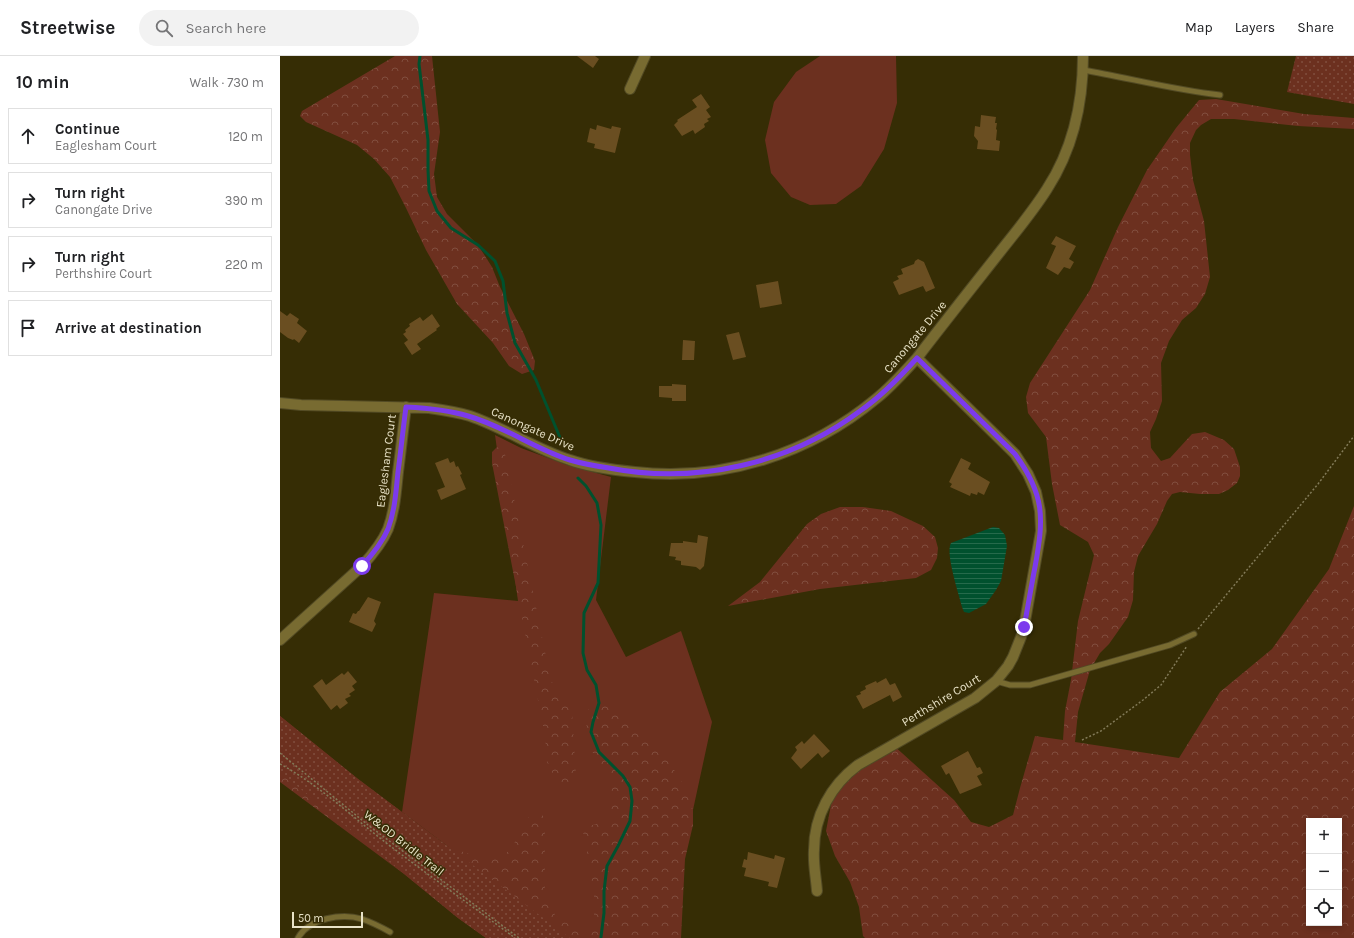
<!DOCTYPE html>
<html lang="en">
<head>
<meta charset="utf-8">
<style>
	:root { --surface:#fff; --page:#f2f2f2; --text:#202124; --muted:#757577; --line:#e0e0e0 }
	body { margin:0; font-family:Karla,sans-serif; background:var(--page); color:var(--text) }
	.controls { position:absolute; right:12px; bottom:12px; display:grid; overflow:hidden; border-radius:0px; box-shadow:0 2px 6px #0003 }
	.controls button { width:36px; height:36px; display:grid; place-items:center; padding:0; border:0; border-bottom:1px solid var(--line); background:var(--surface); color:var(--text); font:20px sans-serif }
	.scale { position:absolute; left:12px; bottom:10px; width:71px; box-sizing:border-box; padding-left:4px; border:2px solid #e8e2c7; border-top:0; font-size:11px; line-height:14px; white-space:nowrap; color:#e8e2c7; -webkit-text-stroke:3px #362d05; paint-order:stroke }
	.stop { position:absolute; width:12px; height:12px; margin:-9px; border:3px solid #7c3aed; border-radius:50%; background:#fff }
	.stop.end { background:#7c3aed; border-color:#fff; box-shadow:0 1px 4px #0008 }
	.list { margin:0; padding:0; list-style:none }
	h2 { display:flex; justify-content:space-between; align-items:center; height:52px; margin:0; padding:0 16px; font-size:17px }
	h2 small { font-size:13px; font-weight:400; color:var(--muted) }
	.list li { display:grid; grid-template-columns:26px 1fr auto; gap:12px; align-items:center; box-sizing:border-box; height:56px; margin:0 8px 8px; padding:0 8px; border:1px solid var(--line); border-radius:0px }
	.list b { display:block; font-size:15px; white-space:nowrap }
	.list p { margin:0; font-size:13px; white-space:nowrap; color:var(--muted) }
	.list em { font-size:13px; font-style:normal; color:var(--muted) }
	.icon { flex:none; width:22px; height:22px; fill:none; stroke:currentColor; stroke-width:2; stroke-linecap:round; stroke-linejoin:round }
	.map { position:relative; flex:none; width:1074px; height:882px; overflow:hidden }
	header { display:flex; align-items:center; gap:24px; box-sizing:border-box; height:56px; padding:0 20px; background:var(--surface); border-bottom:1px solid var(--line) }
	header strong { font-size:19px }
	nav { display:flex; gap:22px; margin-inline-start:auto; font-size:14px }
	.search { width:280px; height:36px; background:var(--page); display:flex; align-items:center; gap:10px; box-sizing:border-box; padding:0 14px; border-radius:22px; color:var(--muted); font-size:15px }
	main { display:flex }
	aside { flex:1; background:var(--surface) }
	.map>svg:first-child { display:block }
	.grass { fill:#6c301f }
	.forest { fill:url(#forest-crowns); fill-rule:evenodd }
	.park { fill:url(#park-dots) }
	.water { fill:url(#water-rules) }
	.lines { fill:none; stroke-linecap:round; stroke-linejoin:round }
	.stream { stroke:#00512e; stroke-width:3 }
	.building { fill:#6a4e21 }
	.service-casing { stroke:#524a24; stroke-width:7 }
	.minor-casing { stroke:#524a24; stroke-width:12 }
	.path { stroke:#827a58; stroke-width:1.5; stroke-dasharray:2 2; stroke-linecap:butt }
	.service { stroke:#786b31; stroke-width:5 }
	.minor { stroke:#786b31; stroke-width:10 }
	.route { stroke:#7c3aed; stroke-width:5 }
	.labels { text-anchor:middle; stroke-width:3; stroke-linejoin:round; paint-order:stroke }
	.street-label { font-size:12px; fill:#e8e2c7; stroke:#362d05 }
</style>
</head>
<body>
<header>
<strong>Streetwise</strong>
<div class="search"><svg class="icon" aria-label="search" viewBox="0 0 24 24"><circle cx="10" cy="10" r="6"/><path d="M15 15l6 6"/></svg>Search here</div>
<nav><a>Map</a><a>Layers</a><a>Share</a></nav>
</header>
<main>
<aside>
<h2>10 min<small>Walk · 730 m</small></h2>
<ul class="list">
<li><svg class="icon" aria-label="ahead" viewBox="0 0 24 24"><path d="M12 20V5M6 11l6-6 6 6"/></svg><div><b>Continue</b><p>Eaglesham Court</p></div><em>120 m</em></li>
<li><svg class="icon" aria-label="right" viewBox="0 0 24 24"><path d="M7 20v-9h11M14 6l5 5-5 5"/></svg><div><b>Turn right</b><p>Canongate Drive</p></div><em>390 m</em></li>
<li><svg class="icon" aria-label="right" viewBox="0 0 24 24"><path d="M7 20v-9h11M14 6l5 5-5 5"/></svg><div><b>Turn right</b><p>Perthshire Court</p></div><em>220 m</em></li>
<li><svg class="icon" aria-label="arrive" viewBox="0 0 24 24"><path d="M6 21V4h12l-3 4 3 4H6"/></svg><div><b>Arrive at destination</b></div></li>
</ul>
</aside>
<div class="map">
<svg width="1074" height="882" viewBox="0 0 1074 882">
	<defs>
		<pattern id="forest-crowns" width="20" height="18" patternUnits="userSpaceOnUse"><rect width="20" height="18" fill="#6c301f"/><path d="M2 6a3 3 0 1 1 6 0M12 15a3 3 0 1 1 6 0" fill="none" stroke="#814e3e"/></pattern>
		<pattern id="park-dots" width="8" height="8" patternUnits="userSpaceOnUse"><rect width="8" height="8" fill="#6c301f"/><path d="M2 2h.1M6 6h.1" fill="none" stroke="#814e3e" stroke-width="1.8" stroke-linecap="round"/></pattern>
		<pattern id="water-rules" width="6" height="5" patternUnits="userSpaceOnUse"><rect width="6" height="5" fill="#00512e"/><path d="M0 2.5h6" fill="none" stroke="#256a4b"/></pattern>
	</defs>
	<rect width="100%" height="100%" fill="#362d05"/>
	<path class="grass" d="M540,0H616L617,47L604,93L581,130L556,148L530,149L511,141L491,117L485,84L494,46L516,16Z
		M215,379L241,392L287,409L331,421L316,544L346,601L401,575L432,666L413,754L363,882H290L122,756L154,537L238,545Z"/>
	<path class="forest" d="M115,0H152L160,76L154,118L157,141L167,158L198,189L212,211L220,231L244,278L255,305L254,314L242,318L229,310L213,287L177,248L146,194L126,152L110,121L94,103L77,89L26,66L20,60L22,55Z
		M936,43L1024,58L1074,62V73L1018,70L954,63H931L921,69L916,74L910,87V99L913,124L924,165L930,221L925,238L916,252L902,264L889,285L881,307L882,345L876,363L870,376L871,392L881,405L890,402L912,378L925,376L944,384L954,393L960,411V420L957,427L948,434L939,438H920L900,436L892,438L887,445L877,468L858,500L854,516L853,544L848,561L829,588L820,597L810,614L798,656L795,686L899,702L940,636L992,593L1049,513L1074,450V882H585L583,880L579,851L570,826L555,800L546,775L554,733L612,688L674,744L691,766L709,771L733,759L740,732L755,680L783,684L785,655L791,624L798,565L814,499L808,486L780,469L772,428L766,381L748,357L746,341L750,327L810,234L838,171L867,114L896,72L919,44ZM1029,765H1059V867H1029Z
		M217,391L225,398L271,625C280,635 287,643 292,656L296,719L292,725L283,727L273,719L267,706L265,680L212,407V396Z
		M560,451H583L611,455L643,470L655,481L658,492L657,502L651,514L636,522L540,533L448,550L480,526L527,468L541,458Z
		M315,643L329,644L351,667L367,680L389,706L402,726L413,754V769L405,803L401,882H206L178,862L124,818L0,726V660L78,723L167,790L192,799L211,800H220L231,794L244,767L254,754L262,756L265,768V832L271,848L275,859L282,865L293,870L309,874L314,859V839L307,796V786L301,772L328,765C334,745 335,731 322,712C318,705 313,699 310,691C304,676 307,663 309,648Z"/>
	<path class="park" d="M1016,0H1074V48L1007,36Z
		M0,660L78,723L290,882H206L178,862L0,716Z"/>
	<path class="water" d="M713,471L719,472L725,479L727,490L721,525L716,534L706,548L689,557L684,556L682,551C679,538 665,497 671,487Z"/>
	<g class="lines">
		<path class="stream" d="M140,0L139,8L148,84V114L149,135L157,155L171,172L198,189L215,205L223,225L227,257L235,287L256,324L281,384
			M298,422L306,430L317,447L321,469L318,527L304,557L303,597L307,614L316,629L319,647L313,666L311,676L319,696L343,720L350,731L352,745L350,765L338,790L327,810L324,835V857L321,881"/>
	</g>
	<path class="building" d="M297,0H315L319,3L313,12Z
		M421,38L430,51L426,54L431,61L427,63L429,65L424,68L425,71L415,78L413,74L402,80L394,69L398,65L397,64L417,51L412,44Z
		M701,59L716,61L715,67H717L716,73L717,74L716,84L720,85L719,95L697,93L698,85L694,80L695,70L700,71Z
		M317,69L331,73L332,70L341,72L335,97L314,92L315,88L307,86L310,72L316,74Z
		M776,180L796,190L789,203L794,206L790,213L784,211L778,219L766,212L776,190L771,188Z
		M638,203L644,206L655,232L646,236L643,230L619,239L613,226L619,223L617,220L623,218L621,213L634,208L635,205Z
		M498,225L502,248L480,252L476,229Z
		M0,255L7,260L10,257L19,263L17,267L27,275L19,287L14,283L13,284L8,282L0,276Z
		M152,258L160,270L156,273L157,274L137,288L141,293L132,299L124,287L128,284L123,278L126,276L125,274L130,270L129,268L140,261L143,265Z
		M459,276L466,301L453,304L446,279Z
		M403,284L415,285L414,304H402Z
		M392,328L406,329V345H392V342L379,341V330H392Z
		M168,402L170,407L174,405L176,411L178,410L182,418L180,419L186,433L161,444L157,434L165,431L155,407Z
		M681,402L691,407L688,413L710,426L704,439L698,436L697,439L691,437L690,440L670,431L672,428L669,426Z
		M418,479L428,481L424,510L420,514L416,511L401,509V505L395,504L396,501L389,500L391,487H403V485L417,487Z
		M88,541L101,546L94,565L96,568L92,576L69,566L73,557L76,558L78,555H79Z
		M68,615L77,626L72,630L75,634L69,638L71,640L65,643L68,647L60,653L57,649L51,654L33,630L42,623L46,629L62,617L64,619Z
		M606,622L610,629L615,627L622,641L613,646L610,639L583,653L576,640L581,638L580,636L586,633L585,630L596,625L597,627Z
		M534,678L550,695L542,702L538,697L521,713L511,702L517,694L515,691L522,685L524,688Z
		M688,695L697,712L700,711L703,717L697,720L702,729L680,738L669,717L666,719L661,710Z
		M468,796L494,803L495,799L505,802L497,832L488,830L489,826L464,820L466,812L462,811L464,803L467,804Z"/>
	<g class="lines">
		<defs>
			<path id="service" d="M803,14C849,22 894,34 940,39
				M716,625L730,629H750L890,589L914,578
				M18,882C29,862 62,857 82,863C91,866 101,871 110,876"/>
			<path id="minor" d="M350,33L365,0
				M0,347L21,349L149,352C163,354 177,356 190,360C225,372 255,393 290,404C309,411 334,414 355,416C442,426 530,398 597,342C612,330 624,316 637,302C663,268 690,234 716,201C733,179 752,157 767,133C793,93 803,47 803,0
				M0,584L82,510C92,499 102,487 108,473C115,454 116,435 118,416C121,394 123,373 126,351
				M537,835C536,821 533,808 534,794C534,760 551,729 578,709L695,642L716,625L728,610L733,601L741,581L744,571L761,475L760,455L756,436L748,418L735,398L637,302"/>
		</defs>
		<use href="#service" class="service-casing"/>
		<use href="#minor" class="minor-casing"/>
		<path class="path" d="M918,573L1038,428L1074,380
			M802,684L821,675L863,644L881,629L907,590
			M0,697L88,769L239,882
			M0,708C39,729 70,759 105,786C148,819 192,850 235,882"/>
		<use href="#service" class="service"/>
		<use href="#minor" class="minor"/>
	</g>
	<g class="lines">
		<path class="route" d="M82,510C92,499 102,487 108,473C115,454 116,435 118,416C121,394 123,373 126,351C147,352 168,354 188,360C224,370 255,393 290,404C303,408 316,410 329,412C416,429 509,408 580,355C602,340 620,321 637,302L735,398C765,439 764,462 755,511C751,531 748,551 744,571"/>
	</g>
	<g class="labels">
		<g class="street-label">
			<text transform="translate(635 281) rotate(-50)" y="4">Canongate Drive</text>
			<text transform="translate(253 373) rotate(24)" y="4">Canongate Drive</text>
			<text transform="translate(106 405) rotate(-83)" y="4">Eaglesham Court</text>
			<text transform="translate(661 644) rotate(-31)" y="4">Perthshire Court</text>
			<text transform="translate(124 787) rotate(38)" y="4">W&amp;OD Bridle Trail</text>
		</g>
	</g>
</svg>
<div class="controls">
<button>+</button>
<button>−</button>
<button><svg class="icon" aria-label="locate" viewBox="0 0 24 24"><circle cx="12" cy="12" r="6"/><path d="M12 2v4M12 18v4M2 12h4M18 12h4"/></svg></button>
</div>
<div class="scale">50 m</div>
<div class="stop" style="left:82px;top:510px"></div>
<div class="stop end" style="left:744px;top:571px"></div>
</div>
</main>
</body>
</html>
